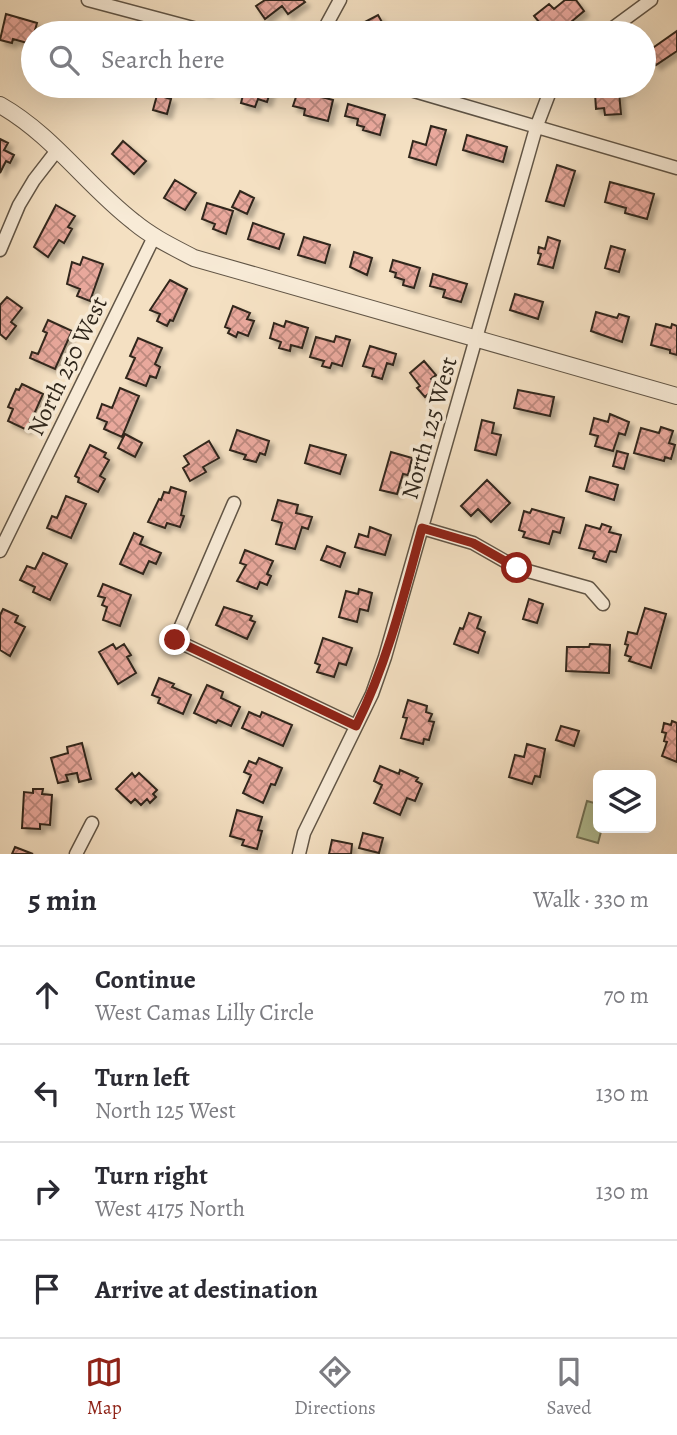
<!DOCTYPE html>
<html lang="en">
<head>
<meta charset="utf-8">
<style>
	:root { --surface:#fff; --page:#f7f7f7; --text:#2b2b33; --muted:#7c7c81; --line:#e1e1e2; --accent:#8f2418 }
	body { margin:0; font-family:Alegreya,serif; background:var(--page); color:var(--text) }
	.controls { position:absolute; right:21px; bottom:21px; display:grid; overflow:hidden; border-radius:10px; box-shadow:0 7px 28px #0002 }
	.controls button { width:63px; height:63px; display:grid; place-items:center; padding:0; border:0; border-bottom:2px solid var(--line); background:var(--surface); color:var(--text); font:35px sans-serif }
	.stop { position:absolute; width:21px; height:21px; margin:-16px; border:5px solid #8f2418; border-radius:50%; background:#fff }
	.stop.end { background:#8f2418; border-color:#fff; box-shadow:0 2px 7px #0008 }
	.list { margin:0; padding:0; list-style:none }
	h2 { display:flex; justify-content:space-between; align-items:center; height:91px; margin:0; padding:0 28px; font-size:30px }
	h2 small { font-size:23px; font-weight:400; color:var(--muted) }
	.list li { display:grid; grid-template-columns:46px 1fr auto; gap:21px; align-items:center; box-sizing:border-box; height:98px; padding:0 28px; border-top:2px solid var(--line) }
	.list b { display:block; font-size:26px; white-space:nowrap }
	.list p { margin:0; font-size:23px; white-space:nowrap; color:var(--muted) }
	.list em { font-size:23px; font-style:normal; color:var(--muted) }
	.icon { flex:none; width:38px; height:38px; fill:none; stroke:currentColor; stroke-width:2; stroke-linecap:round; stroke-linejoin:round }
	.map { position:relative; flex:none; width:677px; height:854px; overflow:hidden }
	.search { position:absolute; background:var(--surface); box-shadow:0 7px 28px #0002; left:21px; right:21px; top:21px; height:77px; display:flex; align-items:center; gap:18px; box-sizing:border-box; padding:0 24px; border-radius:38px; color:var(--muted); font-size:26px }
	.sheet { height:483px; background:var(--surface) }
	nav { display:flex; justify-content:space-around; align-items:center; box-sizing:border-box; height:98px; border-top:2px solid var(--line); background:var(--surface); font-size:19px; color:var(--muted) }
	nav a { display:grid; justify-items:center; gap:4px }
	nav .on { color:var(--accent) }
	.map>svg:first-child { display:block }
	.green { fill:#b7c397; stroke:#74755a; stroke-width:2 }
	.building { fill:url(#building-cross-hatch); stroke:#30271c; stroke-width:2; filter:url(#shadow) }
	.lines { fill:none; stroke-linecap:round; stroke-linejoin:round }
	.minor-casing { stroke:#615546; stroke-width:15 }
	.tertiary-casing { stroke:#615546; stroke-width:18 }
	.minor { stroke:#f8ebd7; stroke-width:12 }
	.tertiary { stroke:#f8ebd7; stroke-width:16 }
	.route { stroke:#8f2418; stroke-width:9 }
	.labels { text-anchor:middle; stroke-width:7; stroke-linejoin:round; paint-order:stroke }
	.street-label { font-size:24px; fill:#30271c; stroke:#f8ebd7 }
</style>
</head>
<body>
<div class="map">
<svg width="677" height="854" viewBox="0 0 677 854">
	<defs>
		<pattern id="building-cross-hatch" width="8" height="8" patternUnits="userSpaceOnUse" patternTransform="scale(1.75)"><rect width="8" height="8" fill="#e9a89c"/><path d="M0 0l8 8M0 8l8-8" fill="none" stroke="#bd897e"/></pattern>
		<filter id="shadow"><feDropShadow dx="4.5" dy="4.5" stdDeviation="2" flood-color="#0004"/></filter>
	</defs>
	<rect width="100%" height="100%" fill="#f4e0c2"/>
	<filter id="stains"><feTurbulence type="fractalNoise" baseFrequency=".00286" numOctaves="4"/><feColorMatrix values="0 0 0 0 .2 0 0 0 0 .09 0 0 0 0 .02 0 0 0 .5 -.17"/></filter>
	<radialGradient id="worn" r=".72"><stop offset=".6" stop-color="#630" stop-opacity="0"/><stop offset="1" stop-color="#630" stop-opacity=".3"/></radialGradient>
	<path class="green" d="M587,801L598,804V828H602L598,843L577,837Z"/>
	<path class="building" d="M265,0H303L305,2L288,14L282,6L265,19L256,6Z
		M565,0H576L584,11L558,33H548L534,16L549,4L554,9Z
		M6,14L37,23L31,44L13,39L12,43L0,40Z
		M378,15L388,33H369L363,23Z
		M61,24L96,33H58Z
		M677,31V51L656,65L647,52Z
		M187,86H210L208,92Z
		M235,86H272L267,102L258,99L255,107L241,103L243,95L233,92Z
		M599,86H627L628,91L619,92L621,114L605,115L604,108L596,109L595,93H600Z
		M298,91L333,100L328,121L304,115L305,109L293,106Z
		M157,95L171,99L167,114L153,110Z
		M348,104L385,115L380,135L363,130L364,127L357,125L358,119L345,116Z
		M431,126L446,130L436,165L409,157L413,141L426,145Z
		M467,135L507,147L503,162L463,150Z
		M0,139L8,143L4,150L14,155L10,163L6,161L0,173Z
		M123,141L146,161L134,174L112,154Z
		M557,165L575,171L564,206L546,201Z
		M175,180L196,193L185,210L164,198Z
		M610,182L654,194L647,219L625,213L626,208L605,202Z
		M240,191L254,198L247,214L232,207Z
		M207,203L233,211L226,234L213,229L215,224L202,219Z
		M56,205L75,216L68,227L72,229L64,243L59,240L48,257L34,247Z
		M253,223L284,234L279,249L248,239Z
		M304,237L330,245L325,263L298,255Z
		M548,237L560,241L553,268L538,264L541,254L538,253L539,247L545,249Z
		M611,246L625,250L619,272L605,268Z
		M354,252L372,258L367,275L350,267Z
		M83,257L103,264L90,301L77,296L80,289L67,284L72,262L80,265Z
		M393,260L420,268L414,288L403,285L404,280L395,277L396,273L390,271Z
		M433,274L467,284L461,302L443,297L445,290L430,286Z
		M170,280L187,289L173,321L170,320L167,326L157,321L160,314L150,310Z
		M515,294L543,302L538,319L510,310Z
		M7,297L22,308L11,322L16,326L6,339L0,334V305Z
		M233,306L250,313L247,319L254,321L248,336L238,332L236,337L228,333L230,329L225,327Z
		M596,312L617,318L619,314L629,317L622,342L591,331Z
		M48,320L72,331L55,369L30,358L32,352L38,354L47,333L43,331Z
		M286,321L308,328L302,348L291,345L290,351L279,348L281,342L270,338L274,323L284,327Z
		M656,324L671,328L672,324L677,326V355L670,353V350L651,345Z
		M336,336L350,340L342,366L332,363L330,368L322,366L324,361L310,357L316,337L334,342Z
		M138,338L162,348L155,364L160,367L156,378L150,376L146,386L126,378L135,358L130,356Z
		M370,346L396,354L393,365L387,363L382,379L372,376L374,369L363,366Z
		M424,361L436,375L431,379L437,386L425,397L417,388L420,386L410,373Z
		M22,384L43,394L27,430L8,421L13,409L8,407L16,389L19,390Z
		M120,388L139,396L122,437L104,429L107,422L97,418L102,404L112,408Z
		M518,390L554,397L550,416L514,408Z
		M610,414L629,422L625,435L619,433L613,451L595,446L598,436L590,434L594,418L608,422Z
		M482,420L494,423L492,433L501,435L496,455L475,450Z
		M661,427L673,431L669,443L675,445L671,459L665,457L664,461L634,453L641,428L659,433Z
		M237,430L269,441L265,455L260,453L256,462L244,459L246,455L230,450Z
		M125,434L142,443L135,457L118,448Z
		M209,441L219,458L203,467L206,472L190,481L183,468L189,464L184,456Z
		M90,445L106,453L104,457L109,460L100,476L105,479L98,492L78,482L79,478L75,476Z
		M310,445L346,455L340,474L305,463Z
		M617,451L628,454L624,469L613,466Z
		M391,452L412,458L408,475L403,474L397,494L380,490Z
		M590,477L618,485L614,500L586,491Z
		M487,480L510,503L491,522L478,509L471,516L461,506Z
		M171,487L186,492L181,515L184,516L180,527L167,523L165,528L148,522L159,499L161,500L164,492L169,493Z
		M66,496L86,504L71,538L47,528L52,516L57,518Z
		M278,500L298,505L296,513L312,517L308,529L302,527L295,549L276,544L282,523L272,520Z
		M532,509L564,518L560,533L553,531L549,544L523,537L525,532L519,530L524,511L530,513Z
		M602,524L611,527L609,532L621,535L616,552L610,551L606,562L593,558L595,552L579,548L586,525L600,529Z
		M370,527L391,535L385,555L355,547L359,534L368,537Z
		M134,533L143,537L140,544L161,553L156,564L149,561L143,574L120,564Z
		M327,546L345,553L340,567L321,560Z
		M245,550L273,561L267,574L271,576L267,585L260,582L257,589L237,581L246,565L240,563Z
		M43,553L67,564L50,600L33,592L35,587L20,580L27,566L35,569Z
		M103,584L131,595L120,626L103,620L107,607L102,605L105,598L98,596Z
		M359,589L372,593L368,611L360,609L357,622L339,617L346,591L358,594Z
		M529,599L543,604L537,623L523,619Z
		M224,607L252,616L250,620L255,622L247,639L216,625Z
		M645,608L666,614L651,668L629,661L631,657L625,655L628,645L625,644L628,632L637,634Z
		M3,609L18,616L15,622L25,627L10,656L0,650V615Z
		M469,613L481,617L477,628L485,632L478,653L454,644L460,628L463,629Z
		M323,638L352,648L346,665L339,663L334,677L317,672L320,665L315,663Z
		M113,644L116,649L124,644L131,655L127,657L136,673L118,684L99,652Z
		M590,644L610,645L609,673L566,671L567,647H589Z
		M159,678L174,684L172,687L191,695L183,714L158,703L160,698L152,695Z
		M207,685L223,692L221,698L240,707L231,726L218,720L216,723L194,713Z
		M408,700L427,706L426,712L432,714L429,721L434,722L429,740L424,739L423,744L401,738L407,718L403,717Z
		M249,712L260,717L262,712L292,725L283,746L242,728Z
		M672,721L677,723V762L662,756L667,742L664,741L666,733L662,732L663,728L664,723L671,725Z
		M561,726L579,731L574,746L556,740Z
		M82,743L91,779L79,782L77,773L66,775L68,781L58,783L51,758L68,753L67,747Z
		M527,744L545,749L540,777L535,776L532,784L509,777L515,755L524,757Z
		M259,758L282,768L275,785L271,784L263,803L243,793L251,775L244,772L249,761L256,764Z
		M380,766L399,774L400,770L418,778L416,781L422,784L415,801L407,798L400,815L374,803L382,785L374,781Z
		M132,773L135,777L139,773L157,790L153,794L156,797L150,803L147,799L141,805L135,799L131,803L116,789Z
		M33,789H43L42,794L52,795L50,825L40,824V829L22,828L24,792L33,793Z
		M237,810L262,817L258,830L262,831L257,849L242,845L244,840L230,836Z
		M363,833L383,838L379,853L359,848Z
		M332,840L352,844L351,854H329Z
		M15,847L33,854H12Z"/>
	<g class="lines">
		<defs>
			<path id="minor" d="M88,0L212,33
				M322,33L340,0
				M606,33L651,0
				M397,86L677,168
				M0,250L19,205L34,180L58,149
				M234,503L175,640L356,726
				M422,528L473,543L517,568L589,588L603,604
				M0,551L154,237
				M76,854L92,823
				M299,854L304,833L372,694L385,657L536,128L552,86"/>
			<path id="tertiary" d="M0,105C53,135 87,186 134,222C152,237 173,247 194,258L677,396"/>
		</defs>
		<use href="#minor" class="minor-casing"/>
		<use href="#tertiary" class="tertiary-casing"/>
		<use href="#minor" class="minor"/>
		<use href="#tertiary" class="tertiary"/>
	</g>
	<g class="lines">
		<path class="route" d="M175,640L356,726C387,664 404,595 422,528L473,543L517,568"/>
	</g>
	<g class="labels">
		<g class="street-label">
			<text transform="translate(67 366) rotate(-64)" y="8">North 250 West</text>
			<text transform="translate(429 428) rotate(-74)" y="8">North 125 West</text>
		</g>
	</g>
	<rect width="100%" height="100%" filter="url(#stains)"/>
	<rect width="100%" height="100%" fill="url(#worn)"/>
</svg>
<div class="controls">
<button><svg class="icon" aria-label="layers" viewBox="0 0 24 24"><path d="M12 4l9 5-9 5-9-5zM3 14l9 5 9-5"/></svg></button>
</div>
<div class="stop" style="left:517px;top:568px"></div>
<div class="stop end" style="left:175px;top:640px"></div>
<div class="search"><svg class="icon" aria-label="search" viewBox="0 0 24 24"><circle cx="10" cy="10" r="6"/><path d="M15 15l6 6"/></svg>Search here</div>
</div>
<section class="sheet">
<h2>5 min<small>Walk · 330 m</small></h2>
<ul class="list">
<li><svg class="icon" aria-label="ahead" viewBox="0 0 24 24"><path d="M12 20V5M6 11l6-6 6 6"/></svg><div><b>Continue</b><p>West Camas Lilly Circle</p></div><em>70 m</em></li>
<li><svg class="icon" aria-label="left" viewBox="0 0 24 24"><path d="M17 20v-9H6M10 6l-5 5 5 5"/></svg><div><b>Turn left</b><p>North 125 West</p></div><em>130 m</em></li>
<li><svg class="icon" aria-label="right" viewBox="0 0 24 24"><path d="M7 20v-9h11M14 6l5 5-5 5"/></svg><div><b>Turn right</b><p>West 4175 North</p></div><em>130 m</em></li>
<li><svg class="icon" aria-label="arrive" viewBox="0 0 24 24"><path d="M6 21V4h12l-3 4 3 4H6"/></svg><div><b>Arrive at destination</b></div></li>
</ul>
</section>
<nav>
<a class="on"><svg class="icon" aria-label="map" viewBox="0 0 24 24"><path d="M3 6l6-2 6 2 6-2v14l-6 2-6-2-6 2zM9 4v14M15 6v14"/></svg>Map</a>
<a><svg class="icon" aria-label="directions" viewBox="0 0 24 24"><path d="M12 3l9 9-9 9-9-9zM9 14v-3h6M13 9l2 2-2 2"/></svg>Directions</a>
<a><svg class="icon" aria-label="saved" viewBox="0 0 24 24"><path d="M7 4h10v16l-5-4-5 4z"/></svg>Saved</a>
</nav>
</body>
</html>
